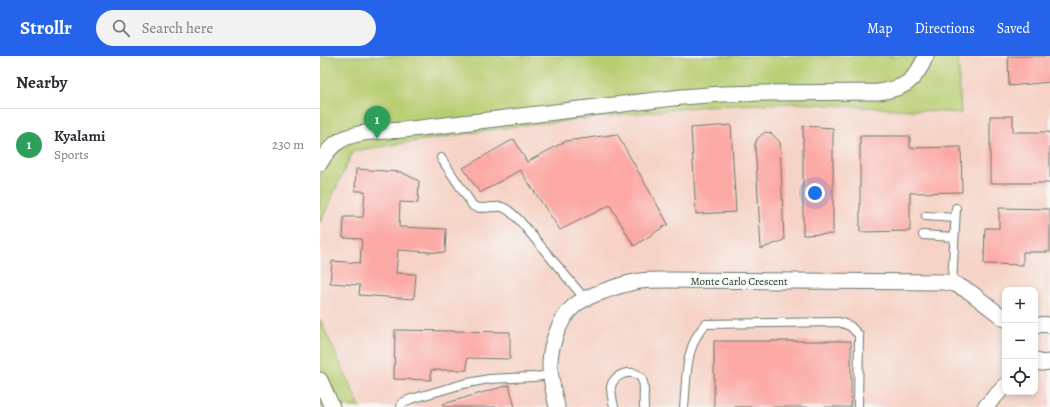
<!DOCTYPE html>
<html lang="en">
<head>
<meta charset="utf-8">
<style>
	:root { --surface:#fff; --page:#f2f2f3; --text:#2b2b33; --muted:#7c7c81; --line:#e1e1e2; --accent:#2563eb }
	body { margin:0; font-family:Alegreya,serif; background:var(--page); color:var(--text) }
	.controls { position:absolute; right:12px; bottom:12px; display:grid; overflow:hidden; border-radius:8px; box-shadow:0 2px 6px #0003 }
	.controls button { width:36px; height:36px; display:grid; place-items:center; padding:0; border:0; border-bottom:1px solid var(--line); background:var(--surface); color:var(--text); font:20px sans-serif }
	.you { position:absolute; left:495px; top:137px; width:14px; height:14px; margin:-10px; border:3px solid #fff; border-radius:50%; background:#1a73e8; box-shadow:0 0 0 6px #1a73e833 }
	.badge { display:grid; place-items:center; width:26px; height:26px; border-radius:50%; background:var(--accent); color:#fff; font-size:13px; font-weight:700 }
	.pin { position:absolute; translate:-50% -33px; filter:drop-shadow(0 1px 2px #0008) }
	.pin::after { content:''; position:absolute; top:21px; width:14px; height:12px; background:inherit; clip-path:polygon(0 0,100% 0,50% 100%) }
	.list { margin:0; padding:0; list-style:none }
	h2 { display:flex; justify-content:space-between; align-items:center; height:52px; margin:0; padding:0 16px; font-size:17px }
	h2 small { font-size:13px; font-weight:400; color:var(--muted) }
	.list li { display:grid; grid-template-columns:26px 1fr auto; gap:12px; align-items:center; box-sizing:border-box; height:72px; padding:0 16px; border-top:1px solid var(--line) }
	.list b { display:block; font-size:15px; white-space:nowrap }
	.list p { margin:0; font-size:13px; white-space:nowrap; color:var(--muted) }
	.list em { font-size:13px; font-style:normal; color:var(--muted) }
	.icon { flex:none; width:22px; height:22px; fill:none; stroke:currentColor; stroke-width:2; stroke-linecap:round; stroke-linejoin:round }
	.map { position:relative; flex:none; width:730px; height:351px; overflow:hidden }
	header { display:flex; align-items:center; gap:24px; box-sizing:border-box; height:56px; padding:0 20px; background:var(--accent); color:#fff }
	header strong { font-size:19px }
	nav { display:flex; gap:22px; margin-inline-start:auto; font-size:14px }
	.search { width:280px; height:36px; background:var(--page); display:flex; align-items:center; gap:10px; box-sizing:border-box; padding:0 14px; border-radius:22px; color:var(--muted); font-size:15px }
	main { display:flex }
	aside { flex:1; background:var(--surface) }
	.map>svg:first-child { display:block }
	.built { fill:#f6d1c5; fill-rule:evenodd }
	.green { fill:#b8cd71; stroke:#6c8552 }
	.building { fill:#fca8a4 }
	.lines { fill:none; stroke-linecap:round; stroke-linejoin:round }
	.lane-casing { stroke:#6a796d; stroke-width:10 }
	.street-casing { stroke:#6a796d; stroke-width:17 }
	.lane { stroke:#fff; stroke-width:8 }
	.street { stroke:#fff; stroke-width:15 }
	.labels { text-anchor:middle; stroke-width:3; stroke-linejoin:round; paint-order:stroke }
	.street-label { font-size:11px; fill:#1f3d34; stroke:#f6f6f2 }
</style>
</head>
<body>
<header>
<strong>Strollr</strong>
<div class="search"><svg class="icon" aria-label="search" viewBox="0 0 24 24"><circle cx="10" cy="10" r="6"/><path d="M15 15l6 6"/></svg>Search here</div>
<nav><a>Map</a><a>Directions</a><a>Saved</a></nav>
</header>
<main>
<aside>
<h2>Nearby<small></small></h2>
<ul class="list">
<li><span class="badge" style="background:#2e9e5b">1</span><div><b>Kyalami</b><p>Sports</p></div><em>230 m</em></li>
</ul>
</aside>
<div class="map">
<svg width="730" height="351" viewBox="0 0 730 351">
	<rect width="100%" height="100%" fill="#f6f6f2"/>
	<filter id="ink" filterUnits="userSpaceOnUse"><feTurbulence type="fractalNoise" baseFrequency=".025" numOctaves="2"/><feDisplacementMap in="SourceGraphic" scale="8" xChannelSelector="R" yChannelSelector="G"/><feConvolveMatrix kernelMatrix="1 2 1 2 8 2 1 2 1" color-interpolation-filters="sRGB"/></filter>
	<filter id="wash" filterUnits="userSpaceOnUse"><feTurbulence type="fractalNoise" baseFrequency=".012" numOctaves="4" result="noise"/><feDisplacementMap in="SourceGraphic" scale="16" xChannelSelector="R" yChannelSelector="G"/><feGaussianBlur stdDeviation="0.9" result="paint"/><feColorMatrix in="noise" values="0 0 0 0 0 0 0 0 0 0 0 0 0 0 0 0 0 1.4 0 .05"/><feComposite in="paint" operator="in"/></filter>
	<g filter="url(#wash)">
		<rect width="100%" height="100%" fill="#f5e8d7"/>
		<path class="built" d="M638,0H730V351H40L0,263V167L33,95L196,70L387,50L477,47L641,56ZM685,234H715V336H685Z"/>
		<path class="green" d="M0,0H638L641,57L477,47L387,50L196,70L33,95L0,167Z
			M0,263L40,351H0Z"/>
		<g id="blocks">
			<path class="building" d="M688,0H730V26L689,30Z
				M670,60H693V76H730V127H670Z
				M411,69L416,156L376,158L371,72Z
				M483,70L513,72V178L483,179Z
				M445,76L451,77L460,86L464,184L441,193L435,89L437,83Z
				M297,78L348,168L314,190L290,149L240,174L200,114L160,137L143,112L194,83L207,106L246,85Z
				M540,80H590V92L641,91L642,136L590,137V175L540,176Z
				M36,113L81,116L99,125L98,147L80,146L79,171L126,173L125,197L78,194L76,217L96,218L94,243L39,239L40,229L10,227L12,205L40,207L42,183L23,182L24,161H43L45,135H35Z
				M679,152L730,153V196H703V209L664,208L665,172H679Z
				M75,274L190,276V303L147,302V314H111V324L74,323Z
				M394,285H531V351H394Z
				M189,329L195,351H123V348Z"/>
		</g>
	</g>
	<g filter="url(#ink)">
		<use href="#blocks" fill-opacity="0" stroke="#6a796d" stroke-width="1"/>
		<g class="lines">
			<defs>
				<path id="lane" d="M121,102L153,150C162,155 173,149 182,151C189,153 195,160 200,165L265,243
					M606,160L635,162
					M603,179L634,181
					M632,228L636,152
					M81,351L82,347L91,343L143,328L169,323L214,321L231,319
					M294,351C293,345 291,338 291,332C291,318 318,309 323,326C325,331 323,345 324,351
					M364,351C367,323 364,290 386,268L519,266L530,270L539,279L538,351"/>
				<path id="street" d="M0,107C5,98 12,89 21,84C36,75 66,75 83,74L362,41L402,38L445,37L558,36C585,33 595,25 606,0
					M715,270C720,268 724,268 730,269
					M715,304L721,307L730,306
					M0,324L12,351
					M237,351C234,336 229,320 230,305C231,287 240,262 254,250C260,245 268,241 276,238C290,233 305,227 320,225C329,224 339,224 348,224L624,226L635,228L650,236L685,263
					M665,351L685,330"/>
			</defs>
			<use href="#lane" class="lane-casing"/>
			<use href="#street" class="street-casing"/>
			<use href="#lane" class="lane"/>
			<use href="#street" class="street"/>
		</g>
	</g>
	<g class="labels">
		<g class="street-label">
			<text x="419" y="229">Monte Carlo Crescent</text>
		</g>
	</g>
</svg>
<div class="controls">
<button>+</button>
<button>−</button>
<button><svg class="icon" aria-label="locate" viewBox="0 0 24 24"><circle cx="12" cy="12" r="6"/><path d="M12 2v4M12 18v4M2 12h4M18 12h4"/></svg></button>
</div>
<div class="you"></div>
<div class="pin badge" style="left:57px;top:83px;background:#2e9e5b">1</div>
</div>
</main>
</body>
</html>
